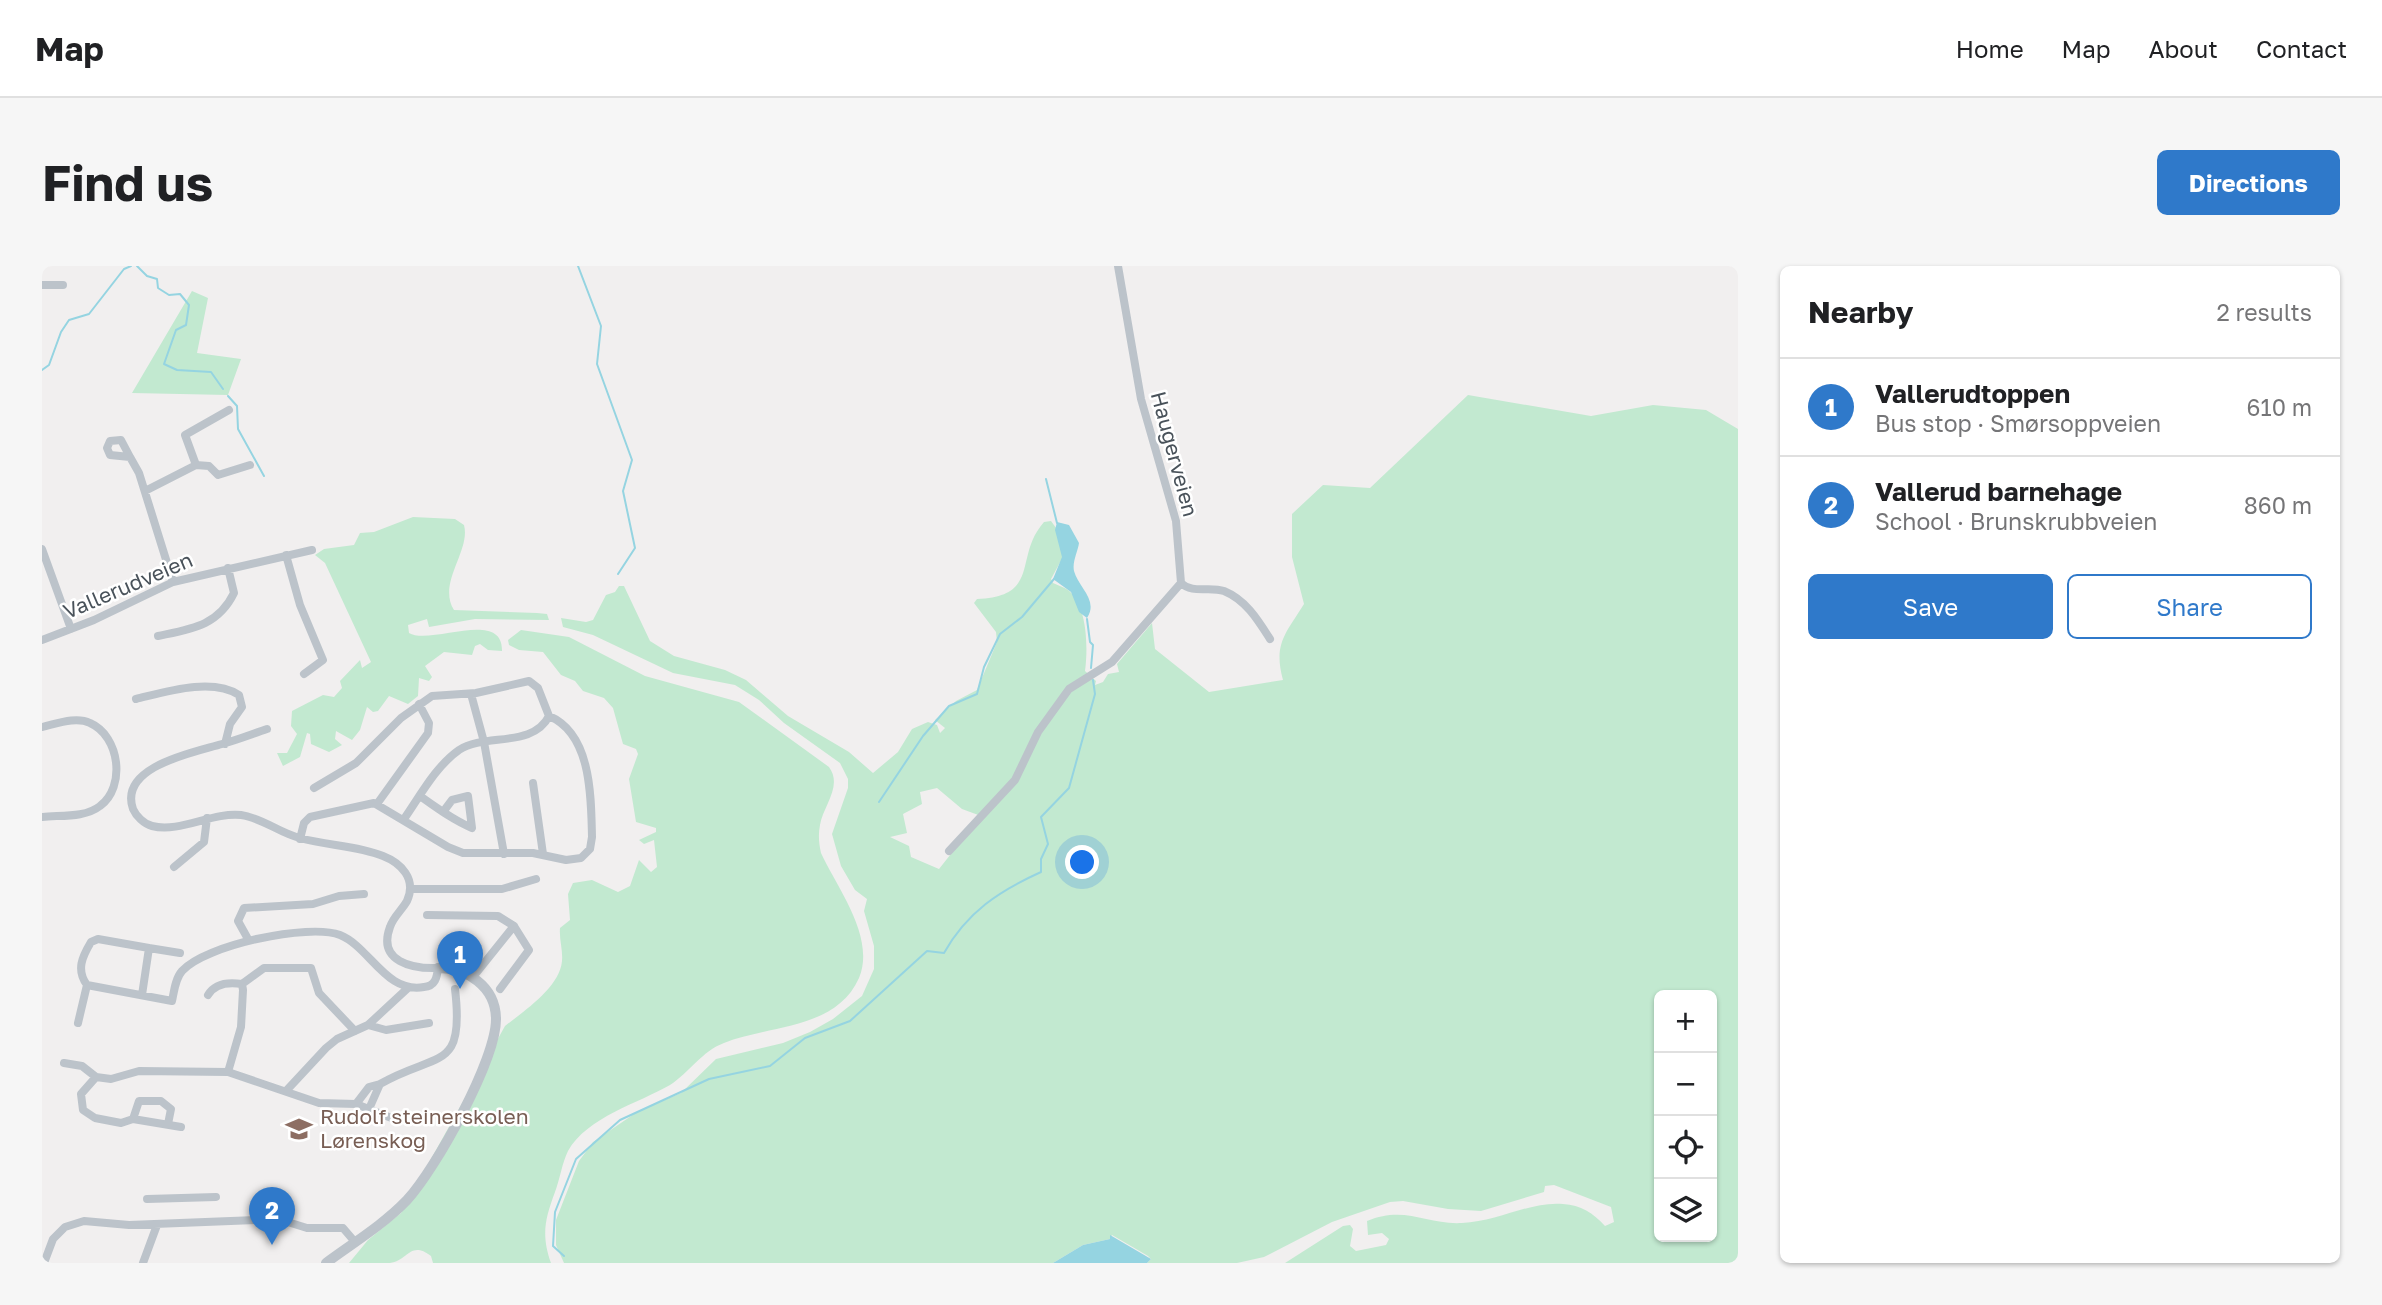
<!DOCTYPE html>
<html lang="en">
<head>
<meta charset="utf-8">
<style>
	:root { --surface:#fff; --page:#f6f6f6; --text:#202124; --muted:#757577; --line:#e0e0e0; --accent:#2f79ca }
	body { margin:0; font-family:"Golos Text",sans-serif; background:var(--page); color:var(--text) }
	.controls { position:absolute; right:21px; bottom:21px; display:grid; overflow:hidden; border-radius:10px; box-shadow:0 2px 5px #0004 }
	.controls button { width:63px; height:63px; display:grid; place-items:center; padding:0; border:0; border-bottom:2px solid var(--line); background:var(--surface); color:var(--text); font:35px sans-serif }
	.you { position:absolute; left:1041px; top:597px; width:24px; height:24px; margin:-18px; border:5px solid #fff; border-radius:50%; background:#1a73e8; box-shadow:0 0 0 10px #1a73e833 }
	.badge { display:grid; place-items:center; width:46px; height:46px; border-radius:50%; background:var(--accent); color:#fff; font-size:23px; font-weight:700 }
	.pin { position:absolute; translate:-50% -58px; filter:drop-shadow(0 2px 4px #0008) }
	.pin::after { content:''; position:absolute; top:37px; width:24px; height:21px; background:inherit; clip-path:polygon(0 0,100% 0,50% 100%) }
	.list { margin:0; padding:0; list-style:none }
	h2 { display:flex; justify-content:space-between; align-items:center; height:91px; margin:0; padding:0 28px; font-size:30px }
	h2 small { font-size:23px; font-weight:400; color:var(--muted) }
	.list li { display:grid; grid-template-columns:46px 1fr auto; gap:21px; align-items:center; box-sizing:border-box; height:98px; padding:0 28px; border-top:2px solid var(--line) }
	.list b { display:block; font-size:26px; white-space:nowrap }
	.list p { margin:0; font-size:23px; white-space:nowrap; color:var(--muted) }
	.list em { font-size:23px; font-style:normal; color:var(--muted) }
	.actions { display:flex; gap:14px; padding:21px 28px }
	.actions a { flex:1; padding:16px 0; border:2px solid var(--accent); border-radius:10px; text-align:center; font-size:24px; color:var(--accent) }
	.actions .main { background:var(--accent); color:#fff }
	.icon { flex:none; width:38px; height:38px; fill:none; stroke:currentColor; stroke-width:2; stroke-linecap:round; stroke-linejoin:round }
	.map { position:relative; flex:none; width:1696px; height:997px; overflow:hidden; border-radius:10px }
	header { display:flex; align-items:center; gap:42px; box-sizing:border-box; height:98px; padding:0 35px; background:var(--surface); border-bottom:2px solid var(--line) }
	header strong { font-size:33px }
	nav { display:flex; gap:38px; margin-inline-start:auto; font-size:24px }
	.intro { display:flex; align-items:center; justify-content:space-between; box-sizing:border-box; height:168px; padding:0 42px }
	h1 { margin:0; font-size:49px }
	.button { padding:18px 32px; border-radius:10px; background:var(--accent); color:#fff; font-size:24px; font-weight:700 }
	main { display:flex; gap:42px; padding:0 42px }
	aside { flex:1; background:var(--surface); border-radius:10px; box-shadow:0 2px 5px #0004 }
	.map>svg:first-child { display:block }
	.green { fill:#c2e9d0; fill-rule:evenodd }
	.water { fill:#95d4e1 }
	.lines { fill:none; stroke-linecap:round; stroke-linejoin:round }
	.stream { stroke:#95d4e1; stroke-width:2 }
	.minor { stroke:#bcc3ca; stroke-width:8 }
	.tertiary { stroke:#bcc3ca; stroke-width:10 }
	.labels { text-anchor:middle; stroke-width:5; stroke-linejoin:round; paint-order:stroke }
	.street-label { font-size:21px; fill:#49525a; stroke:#fff }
	.education-label { font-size:21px; fill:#785e54; stroke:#fff; text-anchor:start }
</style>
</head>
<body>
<header>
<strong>Map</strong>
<nav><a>Home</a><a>Map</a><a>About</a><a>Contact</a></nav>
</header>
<div class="intro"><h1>Find us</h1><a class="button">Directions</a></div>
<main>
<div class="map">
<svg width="1696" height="997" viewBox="0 0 1696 997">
	<rect width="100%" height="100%" fill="#f1efef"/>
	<path class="green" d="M150,25L166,32L155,87L199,93L186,129L90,127Z
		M1426,129L1549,150L1611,139L1664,144L1696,163V997H1243L1301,960L1308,959L1311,963L1308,980L1314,985L1344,979L1347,973L1340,967L1326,969L1325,955C1363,939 1385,959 1420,957C1455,956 1488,935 1521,938C1539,939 1551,947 1563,960L1572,956L1569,941L1512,919L1503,920L1502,926L1439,945L1406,943L1361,935L1348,936L1290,956L1222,991L1195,997H1105L1109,993L1106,990L1070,969L1068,973L1041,979L1011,997H522L514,979V954L537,895L551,876L595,846L639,827L674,793L741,777L768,766L791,753L820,730L832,703V680L822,645L825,633L813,624L799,600L790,568L806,522V513L798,497L742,457L717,434L693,419L631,407L551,369L521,361L519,352L544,356L551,354L564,329L573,326L577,320H582L608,375L632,390L683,404L704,414L746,450L807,486L831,507L856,486L870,463L886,456L895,459L898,467L903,462L893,454L914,435L935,424L955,376L954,366L932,337L935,333C1000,330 971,291 1002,256L1009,255L1017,266L1022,289L1009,313L1011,317C1015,319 1022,321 1026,324C1046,340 1046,383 1043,405L1054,415L1053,419L1061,416L1066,408L1077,406L1075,398L1110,357L1113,383L1167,426L1241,414C1231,378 1244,367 1262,338L1250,291V248L1281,219L1328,222ZM895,522L920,543L939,550L897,603L869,591L867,580L848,571L865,567L861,548L880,538L878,526ZM1617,729H1670V971H1617Z
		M371,251L413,253L422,259C429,285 395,317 412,344L495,347L505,348L507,354L433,353L387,361L385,353L366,359L367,367C388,380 461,342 460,385L446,384L438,378L433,380L430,389L402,386L383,400L390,411L387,415L377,412L376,430L366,438L347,430L336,445L331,446L325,441L318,464L310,474L294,465L293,473L300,479L287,486L269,478L268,468L265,467L258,491L241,500L235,487H245L255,468L249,460L250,445L281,429L292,431L300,422L298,415L318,394L320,402L329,396L283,297L273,289L282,283L312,279L318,267L332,266Z
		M479,364L527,371L603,410L697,436L787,501C801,520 781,540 778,559C776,569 777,578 779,587C795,622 834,671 817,712C794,764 726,759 682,777C660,785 647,807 628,819C597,837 545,851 526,885C520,897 518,913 513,926C503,953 499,969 509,997H391L389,990C368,974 366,995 348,997C335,997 320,997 307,997L326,974L359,947L463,760C482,745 518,721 520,695C521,684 517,673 518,662L528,654L526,628L531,617L550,614L576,626L588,620L597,594L609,606L615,601L612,574L602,578L597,574L614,566V562L594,556L587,513L596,488L594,483L581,478L571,442L562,432L541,425L533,415L519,409L501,386L477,384L467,379L466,374Z"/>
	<path class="water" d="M1015,256L1027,259L1037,277C1036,285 1030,296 1032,305C1036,321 1057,334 1045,352L1037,346L1029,326L1011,313L1020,291L1013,264Z
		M1068,969L1109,993L1105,997H1011L1041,979L1068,973Z"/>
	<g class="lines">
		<path class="stream" d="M95,0L105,10L115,13L116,22L127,29L138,28L147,39L144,59L134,64L122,98L135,104L169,106L181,123
			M536,0L559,60L555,98L590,194L581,225L593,282L576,308
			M0,104L7,99L19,66L27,54L47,48L82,3L89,0
			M186,130L195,140L196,163L222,210
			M1004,213L1015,257
			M1045,353L1048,376L1051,379L1049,402
			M837,536L881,470L907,440L935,428L942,401L958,368L980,351L1012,313
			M522,990L511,980L513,946L534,893L578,854L667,813L728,800L763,772L808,755L885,685L902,687C925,646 957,625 999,606V593L1006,578L999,551L1027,522L1053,428L1051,414"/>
		<path class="minor" d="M1076,0L1099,133L1134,255L1139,317C1150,328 1168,320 1182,325C1204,334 1216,354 1228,373
			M0,19H21
			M88,191L79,174L68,175L65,182L68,189L88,191L97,207L131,316
			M154,199L143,169L187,144
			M103,225L154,199L167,200L176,209L208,199
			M0,283L29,363
			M244,289L258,339L281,394L262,408
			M116,370C149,363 176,360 192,327L186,302
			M0,374L52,354L131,316L270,284
			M429,428L442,476L462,588
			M94,433C123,426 170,411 197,429L200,441L188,458L183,478
			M0,461C14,458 34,450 48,457C78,470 84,521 58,540C43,552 18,549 0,551
			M491,517L501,588
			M272,522L314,497L359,452L390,430L434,427L487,415L496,422L507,450
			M378,530C395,542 411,554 430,562L426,530L410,534L401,546
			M335,538L386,467L387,457L377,438
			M362,553C378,530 394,500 417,484C443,467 491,482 507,450
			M258,573L262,557L268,551L332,537L406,581L421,587H491L524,594L539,592L548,583L550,571C549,532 550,468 507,450
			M907,585L973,514L996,466L1027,423L1070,396L1139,317
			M132,601L162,576L165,552
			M368,623H460L494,613
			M385,649L456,650L472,660L431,711
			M206,673L196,655L202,642L271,638L297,630L322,628
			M107,682L138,687
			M200,718L222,702H269L277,727L313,765
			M458,723L487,684L472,660
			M100,729L107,682L56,673L49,676C40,691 34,704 45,719L130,735C132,726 133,713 140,705C163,679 267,657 298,669C328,681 344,728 382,721C393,720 395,712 396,702C371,703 335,696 348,661C351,651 360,644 365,635C375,613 359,597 341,590C314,579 286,580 258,572C237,567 221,552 199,549C170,546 138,567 110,560C102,558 94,550 91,543C76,500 154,486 180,478C195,474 210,468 225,463
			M166,729C173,717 187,716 200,718L201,724L199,761L186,806
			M36,757L45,719
			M326,759L344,764L387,757
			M22,797L40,800L54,811L69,813L97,805L186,806L277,837L314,838L352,853
			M54,811L39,828L41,844L53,852L79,857L91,853L139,861
			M244,825L284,782L295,773L326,759L367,721
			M314,838L327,821L338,818
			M327,843L338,818C395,785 423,807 413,723
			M91,853L97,835H119L129,843L126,858
			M105,933L174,931
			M2,997L11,973L23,961L42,955L87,959L236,953L265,962H301L313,976
			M101,997L115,959"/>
		<path class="tertiary" d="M284,997C311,977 341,959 365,934C393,904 455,793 454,752C453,720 425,702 396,702"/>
	</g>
	<defs>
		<symbol id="school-bare" viewBox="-9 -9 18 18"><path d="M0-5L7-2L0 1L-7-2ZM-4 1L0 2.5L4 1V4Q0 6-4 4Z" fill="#8d6e63" stroke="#fff" stroke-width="2.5" paint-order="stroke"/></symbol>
	</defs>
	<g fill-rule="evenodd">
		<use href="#school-bare" x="238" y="844" width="38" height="38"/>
	</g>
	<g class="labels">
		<g class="street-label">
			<text transform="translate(1132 188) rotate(75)" y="7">Haugerveien</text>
			<text transform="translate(86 320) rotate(-23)" y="7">Vallerudveien</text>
		</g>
		<g class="education-label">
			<text x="278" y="858">Rudolf steinerskolen<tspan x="278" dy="24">Lørenskog</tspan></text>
		</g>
	</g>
</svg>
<div class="controls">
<button>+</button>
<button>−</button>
<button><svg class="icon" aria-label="locate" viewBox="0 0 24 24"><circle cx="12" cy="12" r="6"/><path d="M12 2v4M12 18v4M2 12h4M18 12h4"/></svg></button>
<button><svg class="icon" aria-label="layers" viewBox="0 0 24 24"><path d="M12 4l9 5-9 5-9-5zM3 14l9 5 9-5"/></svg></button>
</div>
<div class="you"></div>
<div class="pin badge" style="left:418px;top:723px">1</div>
<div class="pin badge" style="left:230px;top:979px">2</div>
</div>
<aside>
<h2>Nearby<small>2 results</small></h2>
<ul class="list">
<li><span class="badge">1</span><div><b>Vallerudtoppen</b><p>Bus stop · Smørsoppveien</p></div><em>610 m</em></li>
<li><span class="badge">2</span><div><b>Vallerud barnehage</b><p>School · Brunskrubbveien</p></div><em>860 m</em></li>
</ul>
<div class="actions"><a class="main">Save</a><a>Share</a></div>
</aside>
</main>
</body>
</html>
